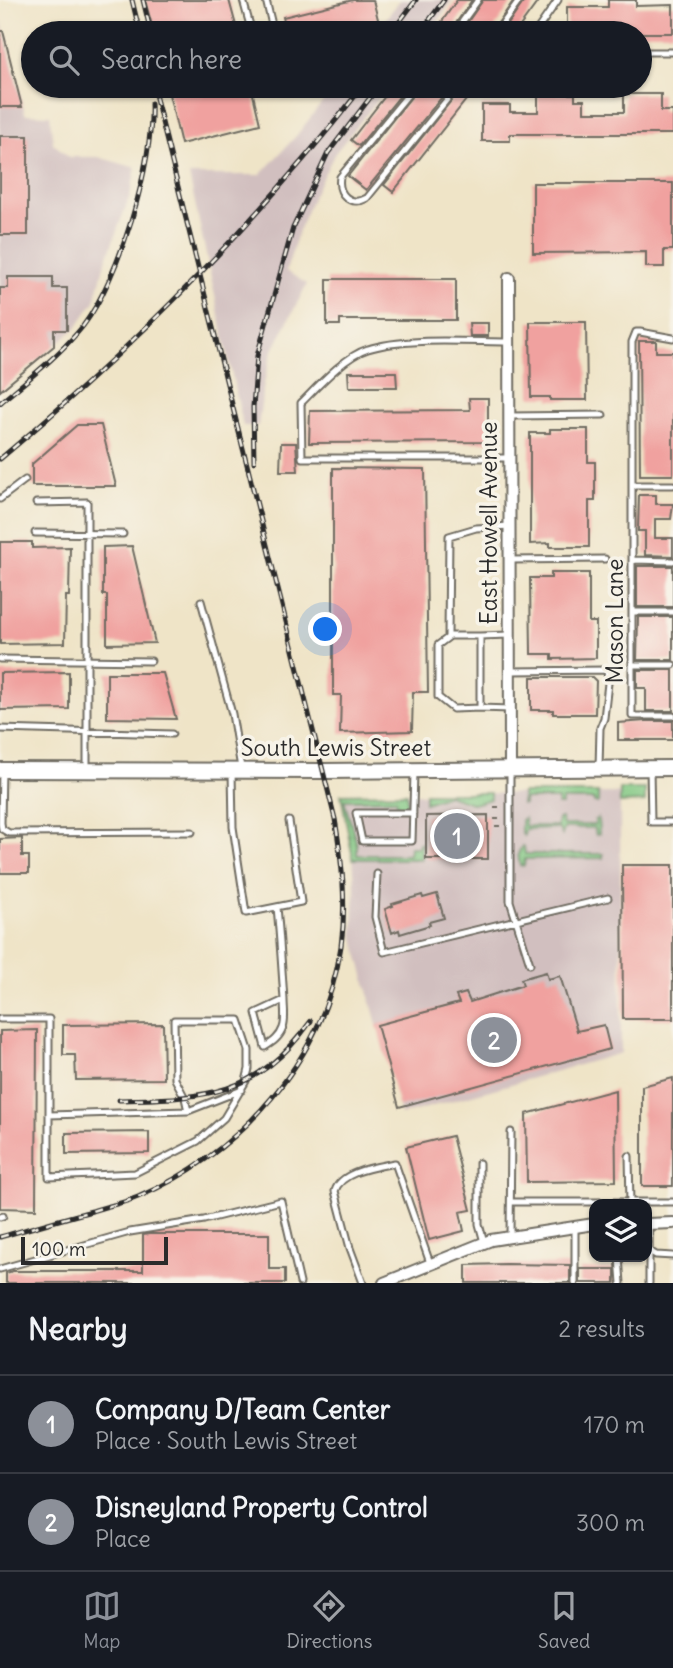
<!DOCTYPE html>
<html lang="en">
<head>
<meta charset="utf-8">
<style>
	:root { --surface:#171b24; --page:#242831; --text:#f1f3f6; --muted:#9ea1a6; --line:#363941; --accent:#8c9099 }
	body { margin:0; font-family:Delius,sans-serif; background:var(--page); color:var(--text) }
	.controls { position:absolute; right:21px; bottom:21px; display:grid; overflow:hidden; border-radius:14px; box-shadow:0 2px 5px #0004 }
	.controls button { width:63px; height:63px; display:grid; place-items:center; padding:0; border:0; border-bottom:2px solid var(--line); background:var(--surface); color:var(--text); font:35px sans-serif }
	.scale { position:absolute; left:21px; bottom:18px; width:147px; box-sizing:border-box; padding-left:7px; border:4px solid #2b2b2b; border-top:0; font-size:19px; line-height:24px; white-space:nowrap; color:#2b2b2b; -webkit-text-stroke:5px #f7f3e8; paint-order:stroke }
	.you { position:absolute; left:326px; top:630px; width:24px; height:24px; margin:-18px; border:5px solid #fff; border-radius:50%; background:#1a73e8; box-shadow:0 0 0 10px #1a73e833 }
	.badge { display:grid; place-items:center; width:46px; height:46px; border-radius:50%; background:var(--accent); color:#fff; font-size:23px; font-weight:700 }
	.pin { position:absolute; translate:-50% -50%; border:4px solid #fff; box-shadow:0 2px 7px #0006 }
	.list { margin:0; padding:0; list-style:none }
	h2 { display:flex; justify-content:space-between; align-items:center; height:91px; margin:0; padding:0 28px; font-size:30px }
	h2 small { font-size:23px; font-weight:400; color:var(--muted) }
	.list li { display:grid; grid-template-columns:46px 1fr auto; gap:21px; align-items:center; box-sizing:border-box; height:98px; padding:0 28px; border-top:2px solid var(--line) }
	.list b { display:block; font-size:26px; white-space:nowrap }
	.list p { margin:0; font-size:23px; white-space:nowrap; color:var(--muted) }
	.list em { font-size:23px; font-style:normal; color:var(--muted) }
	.icon { flex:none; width:38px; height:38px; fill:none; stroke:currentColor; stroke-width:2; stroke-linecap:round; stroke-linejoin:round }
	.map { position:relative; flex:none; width:673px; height:1283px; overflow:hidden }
	.search { position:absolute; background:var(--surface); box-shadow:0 2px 5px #0004; left:21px; right:21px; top:21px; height:77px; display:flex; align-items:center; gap:18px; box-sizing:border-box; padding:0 24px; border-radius:38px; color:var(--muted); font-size:26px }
	.sheet { height:287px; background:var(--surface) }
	nav { display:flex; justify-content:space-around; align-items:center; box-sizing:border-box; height:98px; border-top:2px solid var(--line); background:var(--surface); font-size:19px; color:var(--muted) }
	nav a { display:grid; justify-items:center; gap:4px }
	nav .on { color:var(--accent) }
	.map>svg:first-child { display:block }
	.industrial { fill:#d1bfbf }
	.green { fill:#82c883; stroke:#567a57; stroke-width:2 }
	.building { fill:#f0a19f }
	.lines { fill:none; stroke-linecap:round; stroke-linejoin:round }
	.lane-casing { stroke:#706c62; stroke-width:9 }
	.street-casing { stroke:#706c62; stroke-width:14 }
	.secondary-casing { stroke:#706c62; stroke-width:18 }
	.path { stroke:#706c62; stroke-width:2; stroke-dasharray:5 5; stroke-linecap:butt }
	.lane { stroke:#fff; stroke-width:5 }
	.street { stroke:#fff; stroke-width:10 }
	.secondary { stroke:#fff; stroke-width:14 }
	.rail-casing { stroke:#2b2b2b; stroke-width:5 }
	.rail { stroke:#f7f3e8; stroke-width:2.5; stroke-dasharray:8; stroke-linecap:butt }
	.labels { text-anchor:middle; stroke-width:7; stroke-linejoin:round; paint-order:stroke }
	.street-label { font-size:23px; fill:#2b2b2b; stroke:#f7f3e8 }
</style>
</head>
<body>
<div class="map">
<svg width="673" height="1283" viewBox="0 0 673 1283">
	<rect width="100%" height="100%" fill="#f7f3e8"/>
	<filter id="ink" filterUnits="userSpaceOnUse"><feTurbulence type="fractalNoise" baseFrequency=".0143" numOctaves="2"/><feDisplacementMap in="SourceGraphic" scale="14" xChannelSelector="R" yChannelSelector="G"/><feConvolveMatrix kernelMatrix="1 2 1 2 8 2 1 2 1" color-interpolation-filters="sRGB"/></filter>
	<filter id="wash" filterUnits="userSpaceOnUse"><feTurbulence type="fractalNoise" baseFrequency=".00686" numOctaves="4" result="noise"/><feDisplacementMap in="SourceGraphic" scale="28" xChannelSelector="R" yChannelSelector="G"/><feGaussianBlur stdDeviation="1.57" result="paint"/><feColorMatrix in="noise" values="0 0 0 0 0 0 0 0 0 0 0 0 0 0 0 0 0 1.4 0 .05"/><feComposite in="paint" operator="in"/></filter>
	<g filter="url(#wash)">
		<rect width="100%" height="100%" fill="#efe4c7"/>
		<path class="industrial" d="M400,0H453L430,33H375Z
			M0,14L25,114L50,115L53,143L69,157H98L136,168L130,195L104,266L95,301L76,328L0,391Z
			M335,86H389L335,153L313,196L299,230L286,271L307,284L272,352L264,383L258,426H243L189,175H260L297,135Z
			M620,793L621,1053L401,1115L353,934L355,887L353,857L341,794Z"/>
		<path class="green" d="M620,789H645V802L620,803Z
			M407,793V806H397L396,799L344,800L357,845V855H409L410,847H418L419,843H421V859H353L341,794Z
			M425,793H490V799L474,804L448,795L425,803Z
			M522,793H598V803H594V800H562V805H558V799H524V804H522Z
			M524,818L525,826H557L558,819L561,818L563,825H595V820L598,818L599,834L596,835L594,828H564L562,835L558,828L525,829L524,836L521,833V820Z
			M522,846L524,847L525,854H603V858L525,859L524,866H520L518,854Z"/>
		<g id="blocks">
			<path class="building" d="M145,0H229L238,33H154Z
				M353,0H373L380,27L356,33H287L283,17Z
				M457,0H472L449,33H434Z
				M483,0H514L491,33H460Z
				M525,0H539L515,33H502Z
				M608,0H636V6L673,5V33H567V7H608Z
				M0,31H3L22,107H0Z
				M167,86H251L260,124L181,144Z
				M393,86H408L359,146L351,140Z
				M420,86H451L366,190L348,176Z
				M463,86H477L393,192L384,185Z
				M538,94H575V100H584V112H624V94H661V111H673V134H510V141H482V105H510V112H538Z
				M0,136H28V235H0Z
				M533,183H673V250H664V267H646V252L533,253Z
				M8,277H53V288H67V330H54V346L0,391V288H8Z
				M327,279H456V320H340V325H327Z
				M530,322H586L587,400H550V397H531Z
				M469,323H488V336H470Z
				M639,341H656V352H673V475H640Z
				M348,372H396L397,387H349Z
				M469,398H488V442L309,443L310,411L470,410Z
				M77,425H101L116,486H32V464Z
				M550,429H588V462H595V501H589V547H550V543L530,544V433H550Z
				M281,443H296L298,471H280Z
				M333,468L425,469L428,692H413L412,731L340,733L341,695H333Z
				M639,495H656V504H673L671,519H655V538H673V556L645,555V531H638Z
				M0,542H32V548L70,547L69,596H66L65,643L0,644Z
				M132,546L155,643L107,644V595H103V547Z
				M637,566H673V607H637Z
				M551,573H589V622H596V658L552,659V654H531L530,578H551Z
				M638,617H673V660H637Z
				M637,670H673V711H646V688H637Z
				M69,672V709L0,710V673Z
				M107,673H163L176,719L107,718Z
				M531,677H592L596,681L595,714H553V710H531Z
				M646,721H673V740H618V723Z
				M488,815V859H426V816Z
				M22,838V856H29V873H0V839Z
				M622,865H673V1019H623Z
				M437,894L444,918L429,922L430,925L400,934L399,930L392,933L385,909L393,906L392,904L422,895L423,898Z
				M546,972L548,979L560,976L577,1031L604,1025L610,1049L399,1107L377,1025L459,1003L456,996L466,993L470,1002L523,985L521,979Z
				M163,1024L164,1079L76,1080L75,1055H63V1025Z
				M37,1030L36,1209L0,1208V1031Z
				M673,1078V1186H642V1086Z
				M615,1090L616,1181L527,1182L526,1114Z
				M149,1132V1153L66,1154V1133Z
				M452,1136L471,1210L460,1212L464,1231L429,1240L406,1147Z
				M149,1234H269V1269H285V1283H6V1273L13,1271H143V1235Z
				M506,1264L570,1265V1283H466V1265Z
				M580,1269H615V1283H580Z"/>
		</g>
	</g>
	<g filter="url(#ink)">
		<use href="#blocks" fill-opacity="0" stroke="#706c62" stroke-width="2"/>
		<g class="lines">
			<defs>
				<path id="lane" d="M243,0L252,33
					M266,0L274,33
					M454,33L478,0
					M496,33L520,0
					M535,33L558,0
					M640,52H673
					M287,86L288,89
					M415,86L340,177C337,195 351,207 367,198L458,86
					M673,338L640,332H636L632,342V716H673
					M510,416L603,415
					M508,458H302L301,403C318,386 345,356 368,349C403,337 471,342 509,342
					M632,485H673
					M0,499L25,480
					M36,503L87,502V767
					M35,533L123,534
					M510,560L605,559
					M633,560L673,561
					M201,601L232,714L241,768
					M632,612H673
					M509,635L480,636V708L510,709
					M450,636L438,645V697L453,709L480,708
					M480,636H448L449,536L476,528L510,526
					M0,659L151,661
					M632,665H673
					M510,671L607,670L608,683L604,718L600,728L599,768
					M0,729L172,734
					M650,768L651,822H673
					M2,770L1,823L2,829L9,833L192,832
					M232,771L233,827L246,913L301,902L289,821
					M510,771V901L530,964
					M413,813H356L362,841H412L414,773
					M377,874L375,917L384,952L608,898
					M277,907C280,938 282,969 284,1000C284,1009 286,1020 283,1028C280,1037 273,1042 265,1047L256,1013L284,1000
					M0,1019H49V1177L135,1173L198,1141L224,1118L246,1081L249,1069V1050L239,1020H174L175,1079L185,1098L188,1111L49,1115
					M188,1111L242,1090
					M629,1156L630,1204
					M479,1163V1224L484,1242
					M511,1202H673
					M0,1217L3,1216
					M649,1224V1251L656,1255L673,1256
					M575,1227V1283
					M510,1236L511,1132
					M619,1257L621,1283
					M0,1269L130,1232L204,1220L281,1201L300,1283
					M363,1283L350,1248L335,1191C341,1171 376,1167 395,1163L430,1263
					M649,1283V1251"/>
				<path id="street" d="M509,278L510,769
					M647,1224L673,1223
					M384,1283L491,1240L594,1224"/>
				<path id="secondary" d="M0,770L324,771L673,768"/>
			</defs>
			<use href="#lane" class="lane-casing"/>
			<use href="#street" class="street-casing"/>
			<use href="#secondary" class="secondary-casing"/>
			<path class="path" d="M494,807H501
				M494,819H501
				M495,826H502"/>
			<use href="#lane" class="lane"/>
			<use href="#street" class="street"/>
			<use href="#secondary" class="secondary"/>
			<defs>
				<path id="rail" d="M132,0L140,33
					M143,0L151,33
					M391,33L416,0
					M420,33L444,0
					M0,403C28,379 59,356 83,326C119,279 154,163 151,103
					M0,459C133,348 257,222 363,86
					M254,462L253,407L257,356L293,228L328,153L379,86
					M119,1100C206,1098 256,1097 311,1021
					M0,1237C31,1228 61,1219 92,1211C107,1206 124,1203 138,1197C241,1153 325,1059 341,946C347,903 342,861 335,819L153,86"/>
			</defs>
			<use href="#rail" class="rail-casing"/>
			<use href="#rail" class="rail"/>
		</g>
	</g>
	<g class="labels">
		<g class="street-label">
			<text transform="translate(489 523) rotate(-90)" y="8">East Howell Avenue</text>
			<text transform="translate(615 621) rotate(-90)" y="8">Mason Lane</text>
			<text x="336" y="756">South Lewis Street</text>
		</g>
	</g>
</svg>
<div class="controls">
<button><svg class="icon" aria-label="layers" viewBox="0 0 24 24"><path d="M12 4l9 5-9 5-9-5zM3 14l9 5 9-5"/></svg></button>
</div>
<div class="scale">100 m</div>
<div class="you"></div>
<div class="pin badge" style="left:457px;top:836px">1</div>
<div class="pin badge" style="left:494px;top:1040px">2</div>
<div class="search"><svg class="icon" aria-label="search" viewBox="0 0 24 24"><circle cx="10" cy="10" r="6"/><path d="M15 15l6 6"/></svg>Search here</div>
</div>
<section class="sheet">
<h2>Nearby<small>2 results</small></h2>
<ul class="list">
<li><span class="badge">1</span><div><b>Company D/Team Center</b><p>Place · South Lewis Street</p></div><em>170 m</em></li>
<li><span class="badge">2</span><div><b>Disneyland Property Control</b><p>Place</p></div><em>300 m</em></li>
</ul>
</section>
<nav>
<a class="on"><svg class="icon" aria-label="map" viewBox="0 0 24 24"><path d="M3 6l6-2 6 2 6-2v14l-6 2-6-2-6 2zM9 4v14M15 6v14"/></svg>Map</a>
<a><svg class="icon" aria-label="directions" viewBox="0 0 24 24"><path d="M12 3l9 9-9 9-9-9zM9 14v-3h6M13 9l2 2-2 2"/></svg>Directions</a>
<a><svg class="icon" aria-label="saved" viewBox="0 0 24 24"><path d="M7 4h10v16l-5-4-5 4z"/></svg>Saved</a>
</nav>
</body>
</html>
